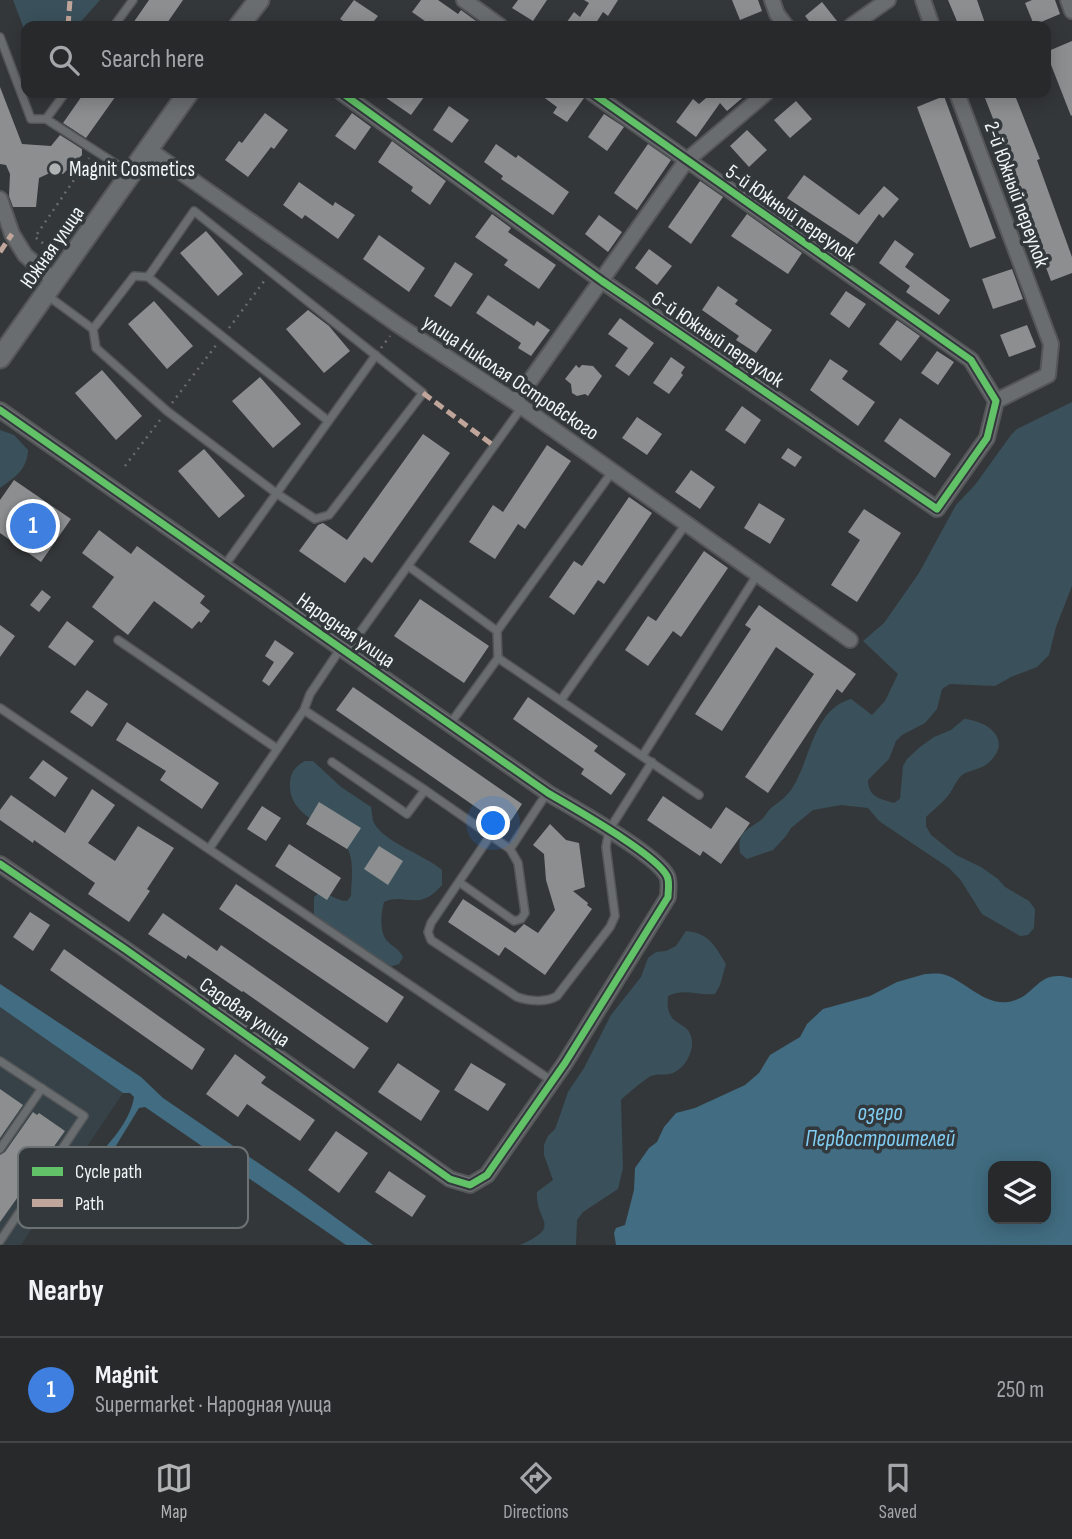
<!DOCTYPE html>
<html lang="en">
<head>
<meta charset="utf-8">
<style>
	:root { --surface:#27292b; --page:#2f3133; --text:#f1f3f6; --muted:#a4a6a9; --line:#434547; --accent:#b0b3b4 }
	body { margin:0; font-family:"Sofia Sans Condensed",sans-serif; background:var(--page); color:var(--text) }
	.controls { position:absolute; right:21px; bottom:21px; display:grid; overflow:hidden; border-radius:14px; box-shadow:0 4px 18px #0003 }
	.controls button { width:63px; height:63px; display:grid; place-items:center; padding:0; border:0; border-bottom:2px solid var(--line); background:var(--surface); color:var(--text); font:35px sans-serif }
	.you { position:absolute; left:494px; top:824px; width:24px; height:24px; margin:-18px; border:5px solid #fff; border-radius:50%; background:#1a73e8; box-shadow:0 0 0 10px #1a73e833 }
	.badge { display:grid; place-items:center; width:46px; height:46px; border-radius:50%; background:var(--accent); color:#fff; font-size:23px; font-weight:700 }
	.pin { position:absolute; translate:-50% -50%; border:4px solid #fff; box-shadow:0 2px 7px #0006 }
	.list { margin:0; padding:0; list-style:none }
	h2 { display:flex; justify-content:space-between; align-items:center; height:91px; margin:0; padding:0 28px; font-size:30px }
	h2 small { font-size:23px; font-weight:400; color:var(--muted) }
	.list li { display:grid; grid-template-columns:46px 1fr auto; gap:21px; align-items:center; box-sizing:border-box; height:105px; padding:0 28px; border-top:2px solid var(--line) }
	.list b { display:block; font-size:26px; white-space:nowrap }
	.list p { margin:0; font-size:23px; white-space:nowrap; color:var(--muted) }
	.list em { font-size:23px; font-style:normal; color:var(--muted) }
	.icon { flex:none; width:38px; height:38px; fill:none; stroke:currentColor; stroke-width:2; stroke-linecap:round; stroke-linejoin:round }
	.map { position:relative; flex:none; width:1072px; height:1245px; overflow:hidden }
	.search { position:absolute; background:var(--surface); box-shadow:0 4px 18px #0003; left:21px; right:21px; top:21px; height:77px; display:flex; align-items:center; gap:18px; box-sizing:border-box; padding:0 24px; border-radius:14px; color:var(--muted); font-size:26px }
	.sheet { height:196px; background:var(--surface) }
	nav { display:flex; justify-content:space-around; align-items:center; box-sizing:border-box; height:98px; border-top:2px solid var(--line); background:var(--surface); font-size:19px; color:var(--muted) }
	nav a { display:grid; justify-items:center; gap:4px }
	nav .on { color:var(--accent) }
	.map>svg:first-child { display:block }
	.built { fill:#374248 }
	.green { fill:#3a515c }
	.water { fill:#416c81; fill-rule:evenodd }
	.building { fill:#8c8e90 }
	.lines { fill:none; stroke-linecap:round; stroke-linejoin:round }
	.lane-casing { stroke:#545658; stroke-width:10 }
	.street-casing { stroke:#545658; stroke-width:18 }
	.secondary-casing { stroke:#545658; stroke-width:23 }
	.path { stroke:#696b6d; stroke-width:2.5; stroke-dasharray:2 5; stroke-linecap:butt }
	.lane { stroke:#6a6d6f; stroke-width:7 }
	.street { stroke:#6a6d6f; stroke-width:14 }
	.secondary { stroke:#6a6d6f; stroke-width:19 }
	.quiet { stroke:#c0a59a; stroke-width:5; stroke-dasharray:10 5; stroke-linecap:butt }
	.cycleway-casing { stroke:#32383b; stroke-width:11 }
	.cycleway { stroke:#61c268; stroke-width:7 }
	.poi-dot { fill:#b0b3b4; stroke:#32383b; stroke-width:2.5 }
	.labels { text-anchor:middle; stroke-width:7; stroke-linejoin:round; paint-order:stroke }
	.poi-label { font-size:21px; fill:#f2f6f7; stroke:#32383b; text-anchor:start }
	.street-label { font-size:21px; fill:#f2f6f7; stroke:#32383b }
	.water-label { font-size:23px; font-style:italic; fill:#81cdf4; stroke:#32383b }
	.key { fill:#32383b; stroke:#6c7173; stroke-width:2 }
	.key-label { font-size:19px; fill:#f2f6f7 }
</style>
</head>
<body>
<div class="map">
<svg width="1072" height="1245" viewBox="0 0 1072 1245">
	<rect width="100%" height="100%" fill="#343739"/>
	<path class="built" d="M0,1007L123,1093L21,1245H0Z"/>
	<path class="green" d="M13,0H100L77,26H26V34Z
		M1072,402V586L1056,627L1049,655L1037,667L1011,677L995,686L950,684L942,689L937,709L925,723L902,735L896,741L889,759L868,780C868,797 880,799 894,803L900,799L903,766L907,759L920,747L934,737L951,730L964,719C990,721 1014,742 987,764C979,770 969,770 962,775C955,781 953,791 946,798C940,805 933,810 926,817V826L931,835L956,855L981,867L998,879L1005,887L1029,901L1035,909L1034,928L1028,935L1020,936L982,914L960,879L949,868L879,821L868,808L841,805L813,810L791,828L786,836L773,850L747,859L740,853C737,832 746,831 761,820C765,817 767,812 771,808C779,802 785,798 791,790C811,761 812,710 851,699L872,715L885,701L898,674L863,641L884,623L919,573L956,505L975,485L1011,435L1017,429Z
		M0,430L14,435L28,450C27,470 15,477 0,488Z
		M305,761H313L341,787L371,807C372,811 372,819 374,823C385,843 425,855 442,870V885C418,913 406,892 384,902C381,913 379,931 387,941C393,947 399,949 403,957L399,964L392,966L386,965L314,918V897L319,893C330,893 336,901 347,901L351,896C351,882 355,861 347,848C330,823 287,818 290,782C291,771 296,766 305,761Z
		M686,931C709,933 715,946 726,964L720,985L715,994C698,996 684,988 668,996C664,1030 690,1018 692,1041C693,1053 685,1068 673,1073C667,1076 658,1073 651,1076C645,1079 627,1094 621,1100L623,1168L618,1189L583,1212L577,1220L576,1245H520C564,1225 535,1223 537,1192L553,1180L544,1155V1145L548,1136L555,1129L558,1121L568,1092L584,1068L611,1015L641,977L648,958L656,952L666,951L676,946Z"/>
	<path class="water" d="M925,974C930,974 936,973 942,974C964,979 982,1005 1008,1002C1038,997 1035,968 1072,978V1245H616L614,1233L616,1228L625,1225L634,1190L635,1168L649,1148L657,1142L664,1127L676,1113L695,1108L745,1085L759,1073L770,1055L800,1037L807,1024L823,1009L870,996L897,982ZM993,1166H1046V1219H993Z
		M0,984L141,1077L163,1098L292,1186L373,1245H346L145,1107L139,1108L81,1203L77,1187C82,1179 86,1170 92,1163C108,1144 130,1123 134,1097L130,1093H123L0,1007Z"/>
	<path class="building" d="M149,0H183L165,26H131Z
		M354,0L378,16L370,26H351L340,19Z
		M421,0H438L458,14L461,10L483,26H432L412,12Z
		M518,0H547L533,21L512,8Z
		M584,0H618L608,16L603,12L594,26H564L574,12L580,17L589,3Z
		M732,0H758L762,11L740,20Z
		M948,0H977L986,26H959Z
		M1032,0H1055L1060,14L1034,25L1025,3Z
		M822,2L837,21L829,26H813L805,16Z
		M1072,41V115L1071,116L1046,52Z
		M0,87L22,144L51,146L60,135L82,149V155L63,174L54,171L39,178L36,207H13L9,196L10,174L6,165L0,164Z
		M84,93H118L86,138L63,123Z
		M379,93H427L411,115Z
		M538,93H576L584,98L567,122L553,113L557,107Z
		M712,93H748L727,111L720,103L696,137L676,122L693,99L699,104Z
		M983,93H1014L1040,159L1037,160L1072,257V273L1051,281L1016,186L1019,185Z
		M944,96L996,238L970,248L917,107Z
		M796,101L812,119L790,138L774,120Z
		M449,106L469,120L452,143L433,130Z
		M265,113L288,130L274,149L271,147L248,177L225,160L239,141L242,143Z
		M352,113L371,127L355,150L335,136Z
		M604,114L624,127L607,151L588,137Z
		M747,130L767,150L749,167L730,146Z
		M392,141L446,181L430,205L411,191L413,187L378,162Z
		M496,144L516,158L518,155L569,192L553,215L501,179L503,176L484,162Z
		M648,144L671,160L637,210L614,193Z
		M804,175L859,215L884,186L899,199L883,218L879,214L857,244L787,198Z
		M700,181L723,197L691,244L668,227Z
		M299,182L333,206L335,202L355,215L338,239L305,215L302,219L283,205Z
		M492,214L511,228L508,232L556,265L539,289L504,265L508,260L475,237Z
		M747,214L802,253L788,274L731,236Z
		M599,215L622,232L608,252L585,234Z
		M206,231L243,274L218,296L180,253Z
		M379,235L425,268L409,292L363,259Z
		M895,240L914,254L905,267L950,300L939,315L906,292L910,286L879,263Z
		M649,249L672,266L657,285L635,268Z
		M455,262L473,274L451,307L434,296Z
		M1012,269L1023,299L993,309L982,279Z
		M718,286L738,300L735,304L772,330L756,353L736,340L739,336L702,310Z
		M846,291L866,304L849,328L830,314Z
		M488,295L534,326L537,321L550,330L531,356L518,348L521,343L476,313Z
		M154,301L193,346L167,369L128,324Z
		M308,310L329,326L350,351L324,373L286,329Z
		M620,318L654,343L629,376L615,366L628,348L608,334Z
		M897,320L920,336L901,361L879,344Z
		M1027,325L1036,347L1009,357L1000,335Z
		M937,351L954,362L938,385L921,373Z
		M671,357L685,367L681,373L683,375L669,394L653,383Z
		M830,359L848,371L842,379L875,402L858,426L810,390Z
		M576,365L579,368L582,365L593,366L602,376L588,396L585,394L577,396L572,393L571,384L565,379Z
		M102,370L142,416L116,440L75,393Z
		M260,377L301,424L273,448L232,401Z
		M742,406L761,420L745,444L725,430Z
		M637,417L662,434L647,455L622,438Z
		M900,418L951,454L935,478L884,441Z
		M423,434L450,453L372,563L364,557L345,583L299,551L318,525L323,523L347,540Z
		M547,445L571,461L525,529L518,524L495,559L469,542L493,505L503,512Z
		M788,448L802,457L795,467L781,458Z
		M204,449L245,496L219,518L178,471Z
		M691,470L715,487L700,509L675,492Z
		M14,480L71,519L41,562L0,533V500Z
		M629,497L652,513L604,584L598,580L574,615L549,597L574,561L582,566Z
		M759,503L785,519L770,544L744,528Z
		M864,509L901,533L857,602L831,585L860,540L848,532Z
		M99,530L131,554L137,546L205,596L200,603L210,611L201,623L199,621L192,629L154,601L128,635L92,607L114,577L82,553Z
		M704,551L728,568L681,637L673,631L648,666L625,650L648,616L656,621Z
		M42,590L51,597L39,612L30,605Z
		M420,599L489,646L464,683L394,636Z
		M759,605L856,674L842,693L837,689L768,793L745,777L814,674L776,647L722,731L695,714L751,629L745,625Z
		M67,621L94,641L75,666L48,647Z
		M0,625L15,636L0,657Z
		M275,640L294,653L269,686L262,681L274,662L265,656Z
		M353,687L522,804L506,828L336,710Z
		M87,690L108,704L92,727L70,712Z
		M528,697L598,746L594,751L626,774L611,795L581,774L584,769L513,719Z
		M127,722L219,783L202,809L160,780L166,771L116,740Z
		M43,760L68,778L55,797L29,778Z
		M92,789L115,805L88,843L115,861L138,826L174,848L147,889L150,891L129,922L88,894L95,883L34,840L33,843L0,820V810L11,795L65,833Z
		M663,796L711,829L726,807L750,823L721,864L703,851L700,856L647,820Z
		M319,802L361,828L347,849L306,824Z
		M262,806L281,818L266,841L247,829Z
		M550,824L566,840L579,843L585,887L573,891L588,903L587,905L592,909L545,975L505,947L499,956L448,922L463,899L515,933L524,924L538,933L555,910L546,880L544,854L533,845Z
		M289,844L341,878L327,900L275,866Z
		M379,846L403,861L388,885L364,869Z
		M236,884L404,997L387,1023L219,909Z
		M30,912L50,925L33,951L13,937Z
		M163,913L217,951L221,945L369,1048L354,1069L243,991L242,992L188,955L186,959L148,934Z
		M64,949L205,1049L192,1070L50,970Z
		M235,1054L266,1077L261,1083L315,1120L300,1141L247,1104L238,1117L206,1094Z
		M398,1063L440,1091L421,1121L378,1092Z
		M471,1063L506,1084L488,1111L454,1090Z
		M0,1089L23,1105L0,1138Z
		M33,1112L37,1115L39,1113L65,1131L0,1222V1155L5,1152Z
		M336,1131L368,1153L339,1193L308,1170Z
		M389,1171L426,1196L412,1217L375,1192Z"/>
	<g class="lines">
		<defs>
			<path id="lane" d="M114,26L133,0
				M0,37L31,119H46L130,173
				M46,119L65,93
				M148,277L327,420
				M48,296L93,329L134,276L148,277L194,211L423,393L329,515L315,519L276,493L167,411L96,348L93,329
				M225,565L376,355
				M408,566L497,631
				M118,640L276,748
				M346,652L522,407
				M498,658L699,795
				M561,700L686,524
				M0,708L552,1081
				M304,710L425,790L510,849
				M450,724L498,658L497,631L612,472
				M643,755L757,575
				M332,762L407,814L425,790
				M490,836L431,923L428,932L431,940L517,997C528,1001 546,1003 557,996L610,927L615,916L606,847L609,830L652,762
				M209,849L304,710L310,694L341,648
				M459,882L514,921L521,919L525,913L518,863L510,849L547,793
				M0,1061L84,1116L0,1241
				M0,1149L42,1088"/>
			<path id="street" d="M464,0L500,26
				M772,0L777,14L786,26
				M923,0L932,26
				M1068,0L1072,11
				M851,26L888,0
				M342,93L602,281L937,509L987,438L996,401L971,360L592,93
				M957,93L1051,344L1048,375L996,401
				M148,149L398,325L515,402L850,640
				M0,199L12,234L25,255L56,282
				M515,402L686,161L766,93
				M0,410L548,793C573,808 656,854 667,876C670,882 668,890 668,897L565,1063L487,1175L470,1185L450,1179L125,949L0,864"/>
			<path id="secondary" d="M239,26L259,0
				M0,358L188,93"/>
		</defs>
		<use href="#lane" class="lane-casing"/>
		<use href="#street" class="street-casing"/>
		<use href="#secondary" class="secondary-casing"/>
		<path class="path" d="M54,252L35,237L89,158
			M229,328L265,280
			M381,348L390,336
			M172,403L217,344
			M125,466L160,420"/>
		<use href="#lane" class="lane"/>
		<use href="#street" class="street"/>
		<use href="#secondary" class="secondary"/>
		<path class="quiet" d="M68,26L70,0
			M63,96V93
			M0,252L12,234
			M423,393L494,446"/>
		<defs>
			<path id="cycleway" d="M342,93L602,281L937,509L987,438L996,401L971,360L592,93
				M0,410L548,793C573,808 656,854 667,876C670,882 668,890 668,897L565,1063L487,1175L470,1185L450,1179L125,949L0,864"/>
		</defs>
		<use href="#cycleway" class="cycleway-casing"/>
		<use href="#cycleway" class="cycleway"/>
	</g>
	<circle class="poi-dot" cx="55" cy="169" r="7"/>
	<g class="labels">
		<g class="poi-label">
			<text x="69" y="176">Magnit Cosmetics</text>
		</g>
		<g class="street-label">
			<text transform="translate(1017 194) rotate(70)" y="7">2-й Южный переулок</text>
			<text transform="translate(791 213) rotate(35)" y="7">5-й Южный переулок</text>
			<text transform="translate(52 247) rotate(-55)" y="7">Южная улица</text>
			<text transform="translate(718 339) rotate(34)" y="7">6-й Южный переулок</text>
			<text transform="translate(511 377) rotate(34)" y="7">улица Николая Островского</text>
			<text transform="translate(346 630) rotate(35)" y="7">Народная улица</text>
			<text transform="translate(245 1012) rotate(35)" y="7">Садовая улица</text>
		</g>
		<g class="water-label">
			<text x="880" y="1120">озеро<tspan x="880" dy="26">Первостроителей</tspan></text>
		</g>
	</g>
	<rect x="18" y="1147" width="230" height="81" rx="10" class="key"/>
	<rect x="32" y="1167" width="31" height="9" fill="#61c268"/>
	<rect x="32" y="1199" width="31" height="8" fill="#c0a59a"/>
	<g class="key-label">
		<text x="75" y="1178">Cycle path</text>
		<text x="75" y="1210">Path</text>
	</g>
</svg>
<div class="controls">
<button><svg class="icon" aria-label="layers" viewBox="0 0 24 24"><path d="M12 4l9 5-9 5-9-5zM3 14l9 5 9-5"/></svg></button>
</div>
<div class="you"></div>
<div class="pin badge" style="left:33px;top:526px;background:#3f7fe0">1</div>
<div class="search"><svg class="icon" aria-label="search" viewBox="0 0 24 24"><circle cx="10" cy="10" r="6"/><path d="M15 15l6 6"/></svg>Search here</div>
</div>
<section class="sheet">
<h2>Nearby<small></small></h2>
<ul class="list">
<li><span class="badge" style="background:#3f7fe0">1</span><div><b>Magnit</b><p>Supermarket · Народная улица</p></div><em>250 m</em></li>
</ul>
</section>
<nav>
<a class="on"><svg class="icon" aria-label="map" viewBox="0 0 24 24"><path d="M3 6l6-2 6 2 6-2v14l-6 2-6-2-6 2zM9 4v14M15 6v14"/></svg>Map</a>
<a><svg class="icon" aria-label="directions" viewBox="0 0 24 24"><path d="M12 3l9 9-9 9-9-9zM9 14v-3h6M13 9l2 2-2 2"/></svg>Directions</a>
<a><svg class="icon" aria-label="saved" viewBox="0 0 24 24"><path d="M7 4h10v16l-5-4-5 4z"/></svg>Saved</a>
</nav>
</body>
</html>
